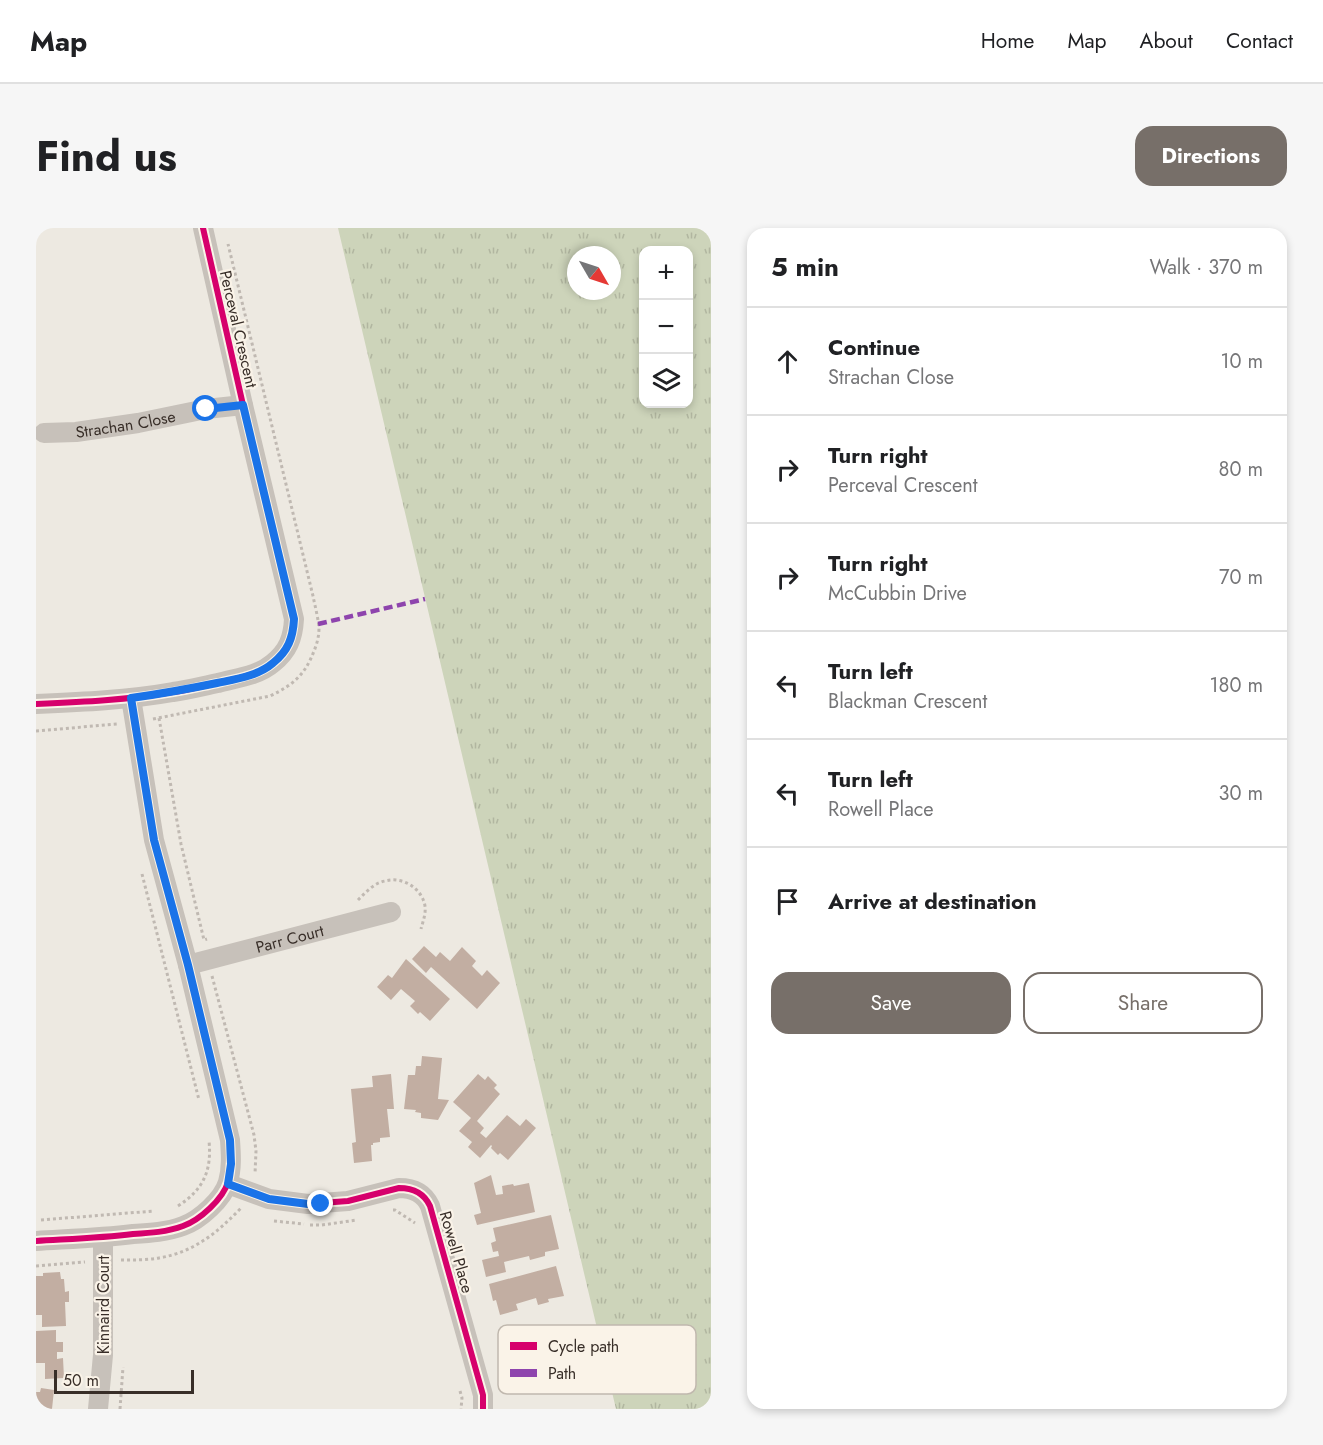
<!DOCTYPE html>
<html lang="en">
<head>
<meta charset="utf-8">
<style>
	:root { --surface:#fff; --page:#f6f6f6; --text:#202124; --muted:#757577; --line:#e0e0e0; --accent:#776f69 }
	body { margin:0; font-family:Jost,sans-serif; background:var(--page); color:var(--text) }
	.controls { position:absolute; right:18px; top:18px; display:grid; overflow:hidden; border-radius:12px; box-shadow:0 3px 9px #0003 }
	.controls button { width:54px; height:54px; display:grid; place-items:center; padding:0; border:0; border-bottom:2px solid var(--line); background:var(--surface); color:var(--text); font:30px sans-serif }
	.compass { position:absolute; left:531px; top:18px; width:54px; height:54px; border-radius:50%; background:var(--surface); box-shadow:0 3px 9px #0003; rotate:129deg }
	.scale { position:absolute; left:18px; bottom:15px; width:140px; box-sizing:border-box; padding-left:6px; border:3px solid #382e28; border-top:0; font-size:16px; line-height:21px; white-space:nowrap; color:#382e28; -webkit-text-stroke:4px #faf3e8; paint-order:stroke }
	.stop { position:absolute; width:18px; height:18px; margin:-14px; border:4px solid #1a73e8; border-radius:50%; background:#fff }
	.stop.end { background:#1a73e8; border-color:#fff; box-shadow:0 2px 6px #0008 }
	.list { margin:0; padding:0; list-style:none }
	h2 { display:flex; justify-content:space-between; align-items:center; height:78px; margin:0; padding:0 24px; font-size:26px }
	h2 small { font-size:20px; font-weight:400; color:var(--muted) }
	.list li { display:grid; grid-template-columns:39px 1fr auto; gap:18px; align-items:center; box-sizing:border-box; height:108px; padding:0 24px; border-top:2px solid var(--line) }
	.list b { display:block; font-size:22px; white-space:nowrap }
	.list p { margin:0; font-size:20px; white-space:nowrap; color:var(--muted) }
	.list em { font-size:20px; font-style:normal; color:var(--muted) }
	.actions { display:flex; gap:12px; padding:18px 24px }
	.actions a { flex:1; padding:14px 0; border:2px solid var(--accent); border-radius:18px; text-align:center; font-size:21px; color:var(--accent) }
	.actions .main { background:var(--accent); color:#fff }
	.icon { flex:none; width:33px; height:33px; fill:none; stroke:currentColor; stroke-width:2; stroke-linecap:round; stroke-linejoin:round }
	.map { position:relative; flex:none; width:675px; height:1181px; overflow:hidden; border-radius:18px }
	header { display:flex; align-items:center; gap:36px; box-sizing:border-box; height:84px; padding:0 30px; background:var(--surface); border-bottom:2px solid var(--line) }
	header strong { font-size:28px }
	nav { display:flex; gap:33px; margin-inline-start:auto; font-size:21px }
	.intro { display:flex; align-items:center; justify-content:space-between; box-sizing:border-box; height:144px; padding:0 36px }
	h1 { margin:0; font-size:42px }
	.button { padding:15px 27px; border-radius:18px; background:var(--accent); color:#fff; font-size:21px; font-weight:700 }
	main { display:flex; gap:36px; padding:0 36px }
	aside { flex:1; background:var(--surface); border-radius:18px; box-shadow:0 3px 9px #0003 }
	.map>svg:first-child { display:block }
	.grass { fill:url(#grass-tufts); fill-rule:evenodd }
	.building { fill:#c2aea2 }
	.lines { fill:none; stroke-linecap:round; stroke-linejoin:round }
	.path { stroke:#c0b9b2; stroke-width:3; stroke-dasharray:3 3; stroke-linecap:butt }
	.minor { stroke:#c7c1ba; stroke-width:20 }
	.quiet { stroke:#8e44ad; stroke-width:4.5; stroke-dasharray:9 4.5; stroke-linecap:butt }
	.cycleway-casing { stroke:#faf3e8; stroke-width:10 }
	.cycleway { stroke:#d6006c; stroke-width:6 }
	.route { stroke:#1a73e8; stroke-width:8 }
	.labels { text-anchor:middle; stroke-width:4.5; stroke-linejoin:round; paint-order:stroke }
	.street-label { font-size:16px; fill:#382e28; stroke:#faf3e8 }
	.key { fill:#faf3e8; stroke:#c0b8ae; stroke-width:1.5 }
	.key-label { font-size:16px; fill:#382e28 }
</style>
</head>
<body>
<header>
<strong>Map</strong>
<nav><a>Home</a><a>Map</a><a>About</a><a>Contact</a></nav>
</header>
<div class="intro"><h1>Find us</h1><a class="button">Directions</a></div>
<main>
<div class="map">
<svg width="675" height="1181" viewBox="0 0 675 1181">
	<defs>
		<pattern id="grass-tufts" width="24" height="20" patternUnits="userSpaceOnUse" patternTransform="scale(1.5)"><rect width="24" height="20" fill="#cdd4ba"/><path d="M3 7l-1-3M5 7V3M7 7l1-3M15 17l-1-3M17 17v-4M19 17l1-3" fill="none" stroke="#b1b6a0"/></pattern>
	</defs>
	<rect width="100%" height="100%" fill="#ede9e1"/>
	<path class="grass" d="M302,0H675V1181H580ZM608,22H652V176H608ZM540,27H576V63H540Z"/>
	<path class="building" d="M388,718L400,729L404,724L414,733L426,719L440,733L436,738L446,748L451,742L464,755L441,781L395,739L390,745L376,731Z
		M370,731L414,771L394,793L384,784L382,786L374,778L379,773L365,761L355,772L341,759L352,747L356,750Z
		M386,828L406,830L402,871L413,872L402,892L385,890V885L379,884L380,882L368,881L372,847H379L380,838H385Z
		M355,846L358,881H351L354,909L344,910V914L337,915V917H335L336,933L318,935L316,915L320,914L315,861L337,859L336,848Z
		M442,846L449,852L452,848L461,857L458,860L464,866L441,893L448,900L444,905L450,910L471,887L484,898L490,891L500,900L472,932L464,925L462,927L455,920L456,918L455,917L444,930L432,919L436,914L423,903L435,890L417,874Z
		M455,947L460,967L467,966L466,958L477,956L478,958L493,955L499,984L441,997L438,987L445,985L438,955Z
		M515,987L523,1021L509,1024V1028L494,1032L493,1028L468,1034L470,1044L450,1049L446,1032L463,1028L462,1023L457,1024L455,1015L460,1013L457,1000Z
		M520,1038L528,1068L512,1071L513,1074L502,1077L500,1070L480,1076L482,1082L464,1087L460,1072L457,1073L453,1056Z
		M24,1044L25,1051H28L29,1064L33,1063V1074H29L30,1098L6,1099V1087H0V1048H7V1045Z
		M20,1102V1114H27V1124H21V1131L27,1130L28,1150L9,1151V1135H0V1103Z
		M5,1160L18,1162L16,1181H0V1164H4Z"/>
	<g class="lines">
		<path class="path" d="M123,490L145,616L168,712L171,711
			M117,491L234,468C257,457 269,447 278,423C281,416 283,408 283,400C282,389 279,378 277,368L192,16
			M0,503L81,496
			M106,646L163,872
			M322,672C330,664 338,655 349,653C366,648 386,660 389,678C390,686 387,693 385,701
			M176,748L218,907L220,923L219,946
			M142,978C167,962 176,943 173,913
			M357,982H359L379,995
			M5,992L118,983
			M238,993L268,996
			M274,997H286L321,992
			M85,1032C98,1032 111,1032 123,1030C158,1024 181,1005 205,980
			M0,1038L49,1034
			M424,1163L426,1170L425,1181
			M84,1181L87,1139"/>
		<g class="minor">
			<path id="s1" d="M8,205L40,204L102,195L170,181L207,177"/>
			<path d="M0,476C46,474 92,472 137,464C152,462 167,458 182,455C200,450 222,448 237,435C252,423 257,410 258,391L207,177L167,0"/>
			<path id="s2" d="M152,737L355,684"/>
			<path d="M192,956L233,971L272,976L312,973L363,960C377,960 388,965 394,978L447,1167V1181"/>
			<path d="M0,1013C32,1011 65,1010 97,1006C114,1005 131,1004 147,998C164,992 187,971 192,954C196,940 195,926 194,912L152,737L118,612L95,470"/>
			<path d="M62,1181L67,1127V1009"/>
		</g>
		<path class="quiet" d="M282,396L389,371"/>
		<defs>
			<path id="cycleway" d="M0,476C46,474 92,472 137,464C152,462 167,458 182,455C200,450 222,448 237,435C252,423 257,410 258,391L207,177L167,0
				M192,956L233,971L272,976L312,973L363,960C377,960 388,965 394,978L447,1167V1181
				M0,1013C32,1011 65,1010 97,1006C114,1005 131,1004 147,998C164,992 187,971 192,954C196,940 195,926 194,912L152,737L118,612L95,470"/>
		</defs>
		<use href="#cycleway" class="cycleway-casing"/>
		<use href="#cycleway" class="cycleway"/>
	</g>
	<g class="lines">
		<path class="route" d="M170,181L207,177L258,391C257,410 252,423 237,435C222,448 200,451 181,455C152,461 124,466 95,470L118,612L152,737L194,912L195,936L192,956L233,971L272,976H285"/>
	</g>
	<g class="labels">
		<g class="street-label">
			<text transform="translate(203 101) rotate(77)" y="6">Perceval Crescent</text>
			<text dy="6" stroke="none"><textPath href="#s1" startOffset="82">Strachan Close</textPath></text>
			<text dy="6" stroke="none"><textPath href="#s2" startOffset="105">Parr Court</textPath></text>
			<text transform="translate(421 1024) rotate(74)" y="6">Rowell Place</text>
			<text transform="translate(67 1077) rotate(-90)" y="6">Kinnaird Court</text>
		</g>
	</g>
	<rect x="462" y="1097" width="198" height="69" rx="9" class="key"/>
	<rect x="474" y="1114" width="27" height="8" fill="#d6006c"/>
	<rect x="474" y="1141" width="27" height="8" fill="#8e44ad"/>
	<g class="key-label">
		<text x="512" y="1124">Cycle path</text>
		<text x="512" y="1151">Path</text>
	</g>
</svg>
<div class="controls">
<button>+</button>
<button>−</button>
<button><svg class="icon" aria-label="layers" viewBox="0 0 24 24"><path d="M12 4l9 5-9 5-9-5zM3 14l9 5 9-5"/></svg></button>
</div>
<svg class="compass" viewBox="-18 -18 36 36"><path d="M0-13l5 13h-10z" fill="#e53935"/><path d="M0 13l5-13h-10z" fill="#757577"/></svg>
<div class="scale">50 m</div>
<div class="stop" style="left:170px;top:181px"></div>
<div class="stop end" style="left:285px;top:976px"></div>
</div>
<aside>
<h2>5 min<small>Walk · 370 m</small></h2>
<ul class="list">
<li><svg class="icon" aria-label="ahead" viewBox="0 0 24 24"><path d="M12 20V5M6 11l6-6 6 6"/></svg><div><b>Continue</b><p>Strachan Close</p></div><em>10 m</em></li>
<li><svg class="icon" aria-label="right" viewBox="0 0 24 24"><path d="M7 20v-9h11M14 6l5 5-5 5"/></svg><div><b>Turn right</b><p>Perceval Crescent</p></div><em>80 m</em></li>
<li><svg class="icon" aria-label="right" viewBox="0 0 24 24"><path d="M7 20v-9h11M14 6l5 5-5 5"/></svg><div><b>Turn right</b><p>McCubbin Drive</p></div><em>70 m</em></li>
<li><svg class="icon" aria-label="left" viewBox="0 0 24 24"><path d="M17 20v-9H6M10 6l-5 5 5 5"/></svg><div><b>Turn left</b><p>Blackman Crescent</p></div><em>180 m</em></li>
<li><svg class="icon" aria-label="left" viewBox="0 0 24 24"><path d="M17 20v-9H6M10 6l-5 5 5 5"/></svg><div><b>Turn left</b><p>Rowell Place</p></div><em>30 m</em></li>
<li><svg class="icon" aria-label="arrive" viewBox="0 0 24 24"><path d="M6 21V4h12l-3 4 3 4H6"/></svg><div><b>Arrive at destination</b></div></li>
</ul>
<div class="actions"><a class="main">Save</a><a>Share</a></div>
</aside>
</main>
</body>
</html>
